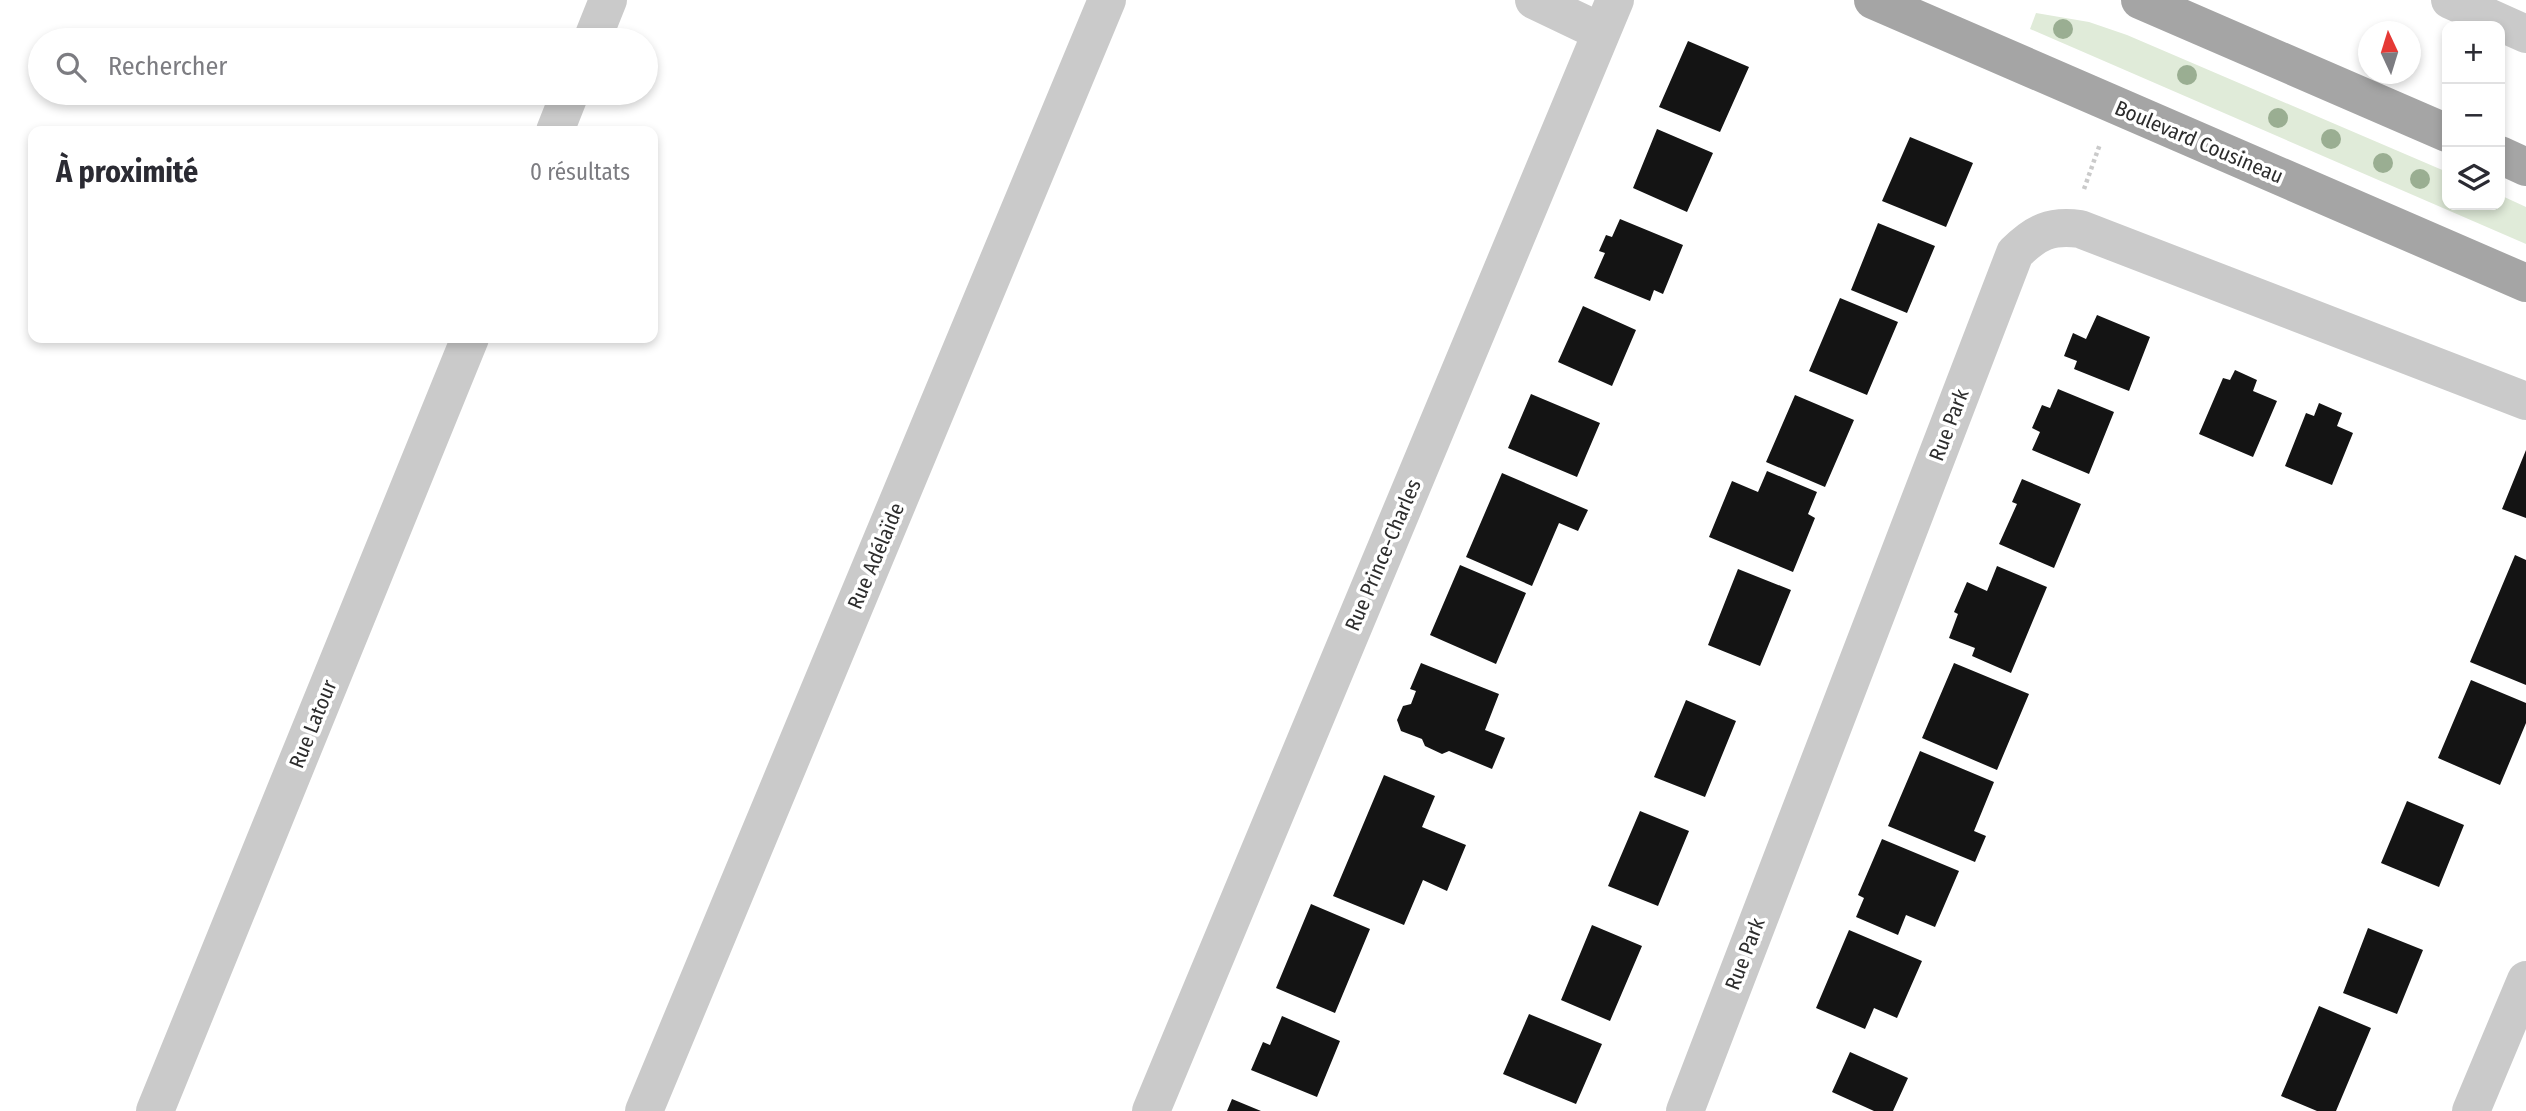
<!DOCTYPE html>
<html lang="fr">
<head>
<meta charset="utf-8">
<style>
	:root { --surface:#fff; --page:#f7f7f7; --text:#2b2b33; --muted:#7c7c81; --line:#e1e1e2 }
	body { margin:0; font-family:"Fira Sans Condensed",sans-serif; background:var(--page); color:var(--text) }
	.controls { position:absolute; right:21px; top:21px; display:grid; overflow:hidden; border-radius:14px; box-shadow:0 4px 10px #0003 }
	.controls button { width:63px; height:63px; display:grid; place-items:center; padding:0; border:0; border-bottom:2px solid var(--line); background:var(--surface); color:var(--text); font:35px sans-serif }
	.compass { position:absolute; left:2358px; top:21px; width:63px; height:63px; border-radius:50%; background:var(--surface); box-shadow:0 4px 10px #0003; rotate:356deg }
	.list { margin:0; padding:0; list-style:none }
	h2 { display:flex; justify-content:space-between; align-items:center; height:91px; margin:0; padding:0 28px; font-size:30px }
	h2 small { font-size:23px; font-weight:400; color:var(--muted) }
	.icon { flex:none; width:38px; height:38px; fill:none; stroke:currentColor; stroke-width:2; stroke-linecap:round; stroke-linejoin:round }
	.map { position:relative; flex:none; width:2526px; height:1111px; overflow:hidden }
	.search { position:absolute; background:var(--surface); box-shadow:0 4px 10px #0003; left:28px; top:28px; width:630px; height:77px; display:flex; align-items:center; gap:18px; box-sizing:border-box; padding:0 24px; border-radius:38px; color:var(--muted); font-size:26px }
	.panel { position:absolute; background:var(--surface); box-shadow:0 4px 10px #0003; left:28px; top:126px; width:630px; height:217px; border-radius:14px }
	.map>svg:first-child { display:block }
	.green { fill:#e0ebd9 }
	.building { fill:#141414 }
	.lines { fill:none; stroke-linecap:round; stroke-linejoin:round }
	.path { stroke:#cacaca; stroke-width:4.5; stroke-dasharray:3.5 3.5; stroke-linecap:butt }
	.street { stroke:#cacaca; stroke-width:38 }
	.primary { stroke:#a5a5a5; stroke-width:38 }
	.tree { fill:#9aae92 }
	.labels { text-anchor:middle; stroke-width:7; stroke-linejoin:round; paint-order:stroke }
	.street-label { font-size:21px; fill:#2d2d2d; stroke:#fff }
</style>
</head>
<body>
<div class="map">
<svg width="2526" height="1111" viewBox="0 0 2526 1111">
	<rect width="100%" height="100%" fill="#fff"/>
	<path class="green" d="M2036,13L2089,22L2127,35L2447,172V205H2500V195L2526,207V244L2030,29Z"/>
	<path class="building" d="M1688,41L1749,67L1720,132L1659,107Z
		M1657,129L1713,153L1687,212L1633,188Z
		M1910,137L1973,163L1946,227L1882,201Z
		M1620,219L1683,245L1663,294L1654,290L1650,301L1594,278L1605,253L1599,251L1606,235L1612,237Z
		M1878,223L1935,246L1907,313L1851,290Z
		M1840,298L1898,322L1867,395L1809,371Z
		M1583,306L1636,330L1612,386L1558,362Z
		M2097,315L2150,337L2129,391L2074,369L2077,361L2064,356L2073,333L2086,339Z
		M2235,370L2257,380L2253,391L2277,401L2253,457L2199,434L2223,378L2230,380Z
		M2058,389L2114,412L2089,474L2032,450L2040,432L2032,428L2042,405L2050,408Z
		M1531,394L1600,423L1577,477L1508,448Z
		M1795,395L1854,420L1825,487L1766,462Z
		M2319,403L2342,413L2337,426L2353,433L2332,485L2285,466L2306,413L2314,416Z
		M2526,450V518L2502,509Z
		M1767,471L1817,492L1808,514L1815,518L1793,572L1709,537L1732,481L1758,492Z
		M1502,473L1588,510L1578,531L1559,523L1532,586L1466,557Z
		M2022,479L2081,504L2054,568L1999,544L2017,504L2012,502Z
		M2515,555L2526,560V685L2470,662Z
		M1460,565L1526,593L1496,664L1430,635Z
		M1997,566L2047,587L2011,673L1972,656L1975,648L1949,638L1958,614L1954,612L1967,582L1987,591Z
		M1738,569L1791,590L1760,666L1708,645Z
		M1421,663L1499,694L1485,730L1505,738L1492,769L1449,751L1442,754L1425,746L1422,739L1401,731L1397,720L1403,706L1411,704L1416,691L1410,689Z
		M1954,663L2029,694L1997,770L1922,738Z
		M2471,680L2526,703V723L2500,785L2438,758Z
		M1686,700L1736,721L1705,797L1654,777Z
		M1920,751L1994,782L1974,831L1986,836L1975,862L1888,826Z
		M1384,775L1435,796L1422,827L1466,845L1447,891L1423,880L1404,925L1333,896Z
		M2407,801L2464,825L2439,887L2381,863Z
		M1640,811L1689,831L1658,906L1608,886Z
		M1882,839L1959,871L1935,927L1906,915L1898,935L1856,917L1864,898L1858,895Z
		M1311,904L1370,929L1335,1013L1276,988Z
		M1592,925L1642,946L1610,1021L1561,1000Z
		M2368,928L2423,950L2397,1014L2343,993Z
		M1849,930L1922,961L1897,1018L1874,1008L1865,1029L1816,1008Z
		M2319,1006L2371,1028L2336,1111H2317L2281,1096Z
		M1529,1014L1602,1044L1576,1104L1503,1074Z
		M1282,1016L1340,1041L1317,1097L1251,1070L1263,1042L1270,1045Z
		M1850,1052L1908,1078L1893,1111H1874L1832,1092Z
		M1232,1099L1261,1111H1227Z"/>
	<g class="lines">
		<path class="path" d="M2084,189L2100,144"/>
		<path class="street" d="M1534,0L1601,32
			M2450,0L2526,34
			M592,40L608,0
			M555,131L570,93
			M155,1111L470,338
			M644,1111L1107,0
			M1151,1111L1615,0
			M1685,1111L2015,253C2036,232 2051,225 2080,229L2526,401
			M2471,1111L2526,980"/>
		<path class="primary" d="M1873,0L2526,283
			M2140,0L2447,133
			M2500,155L2526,167"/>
	</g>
	<g class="tree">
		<circle cx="2063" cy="29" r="10"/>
		<circle cx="2187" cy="75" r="10"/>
		<circle cx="2278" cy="118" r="10"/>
		<circle cx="2331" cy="139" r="10"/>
		<circle cx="2383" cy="163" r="10"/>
		<circle cx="2420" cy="179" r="10"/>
	</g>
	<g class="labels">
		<g class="street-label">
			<text transform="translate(2199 142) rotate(23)" y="7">Boulevard Cousineau</text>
			<text transform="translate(1949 425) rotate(-69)" y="7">Rue Park</text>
			<text transform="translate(1383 555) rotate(-67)" y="7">Rue Prince-Charles</text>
			<text transform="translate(876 556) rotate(-67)" y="7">Rue Adélaïde</text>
			<text transform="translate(313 724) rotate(-68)" y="7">Rue Latour</text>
			<text transform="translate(1745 954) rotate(-69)" y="7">Rue Park</text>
		</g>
	</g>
</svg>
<div class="controls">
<button>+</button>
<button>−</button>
<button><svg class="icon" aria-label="layers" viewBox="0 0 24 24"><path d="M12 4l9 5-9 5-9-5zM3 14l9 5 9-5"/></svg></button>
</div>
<svg class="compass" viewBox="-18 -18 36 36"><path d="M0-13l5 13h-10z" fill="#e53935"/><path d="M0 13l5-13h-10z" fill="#7c7c81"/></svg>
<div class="search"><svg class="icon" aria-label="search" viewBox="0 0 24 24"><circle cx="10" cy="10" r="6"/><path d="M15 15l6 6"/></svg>Rechercher</div>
<section class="panel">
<h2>À proximité<small>0 résultats</small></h2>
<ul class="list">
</ul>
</section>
</div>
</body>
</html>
